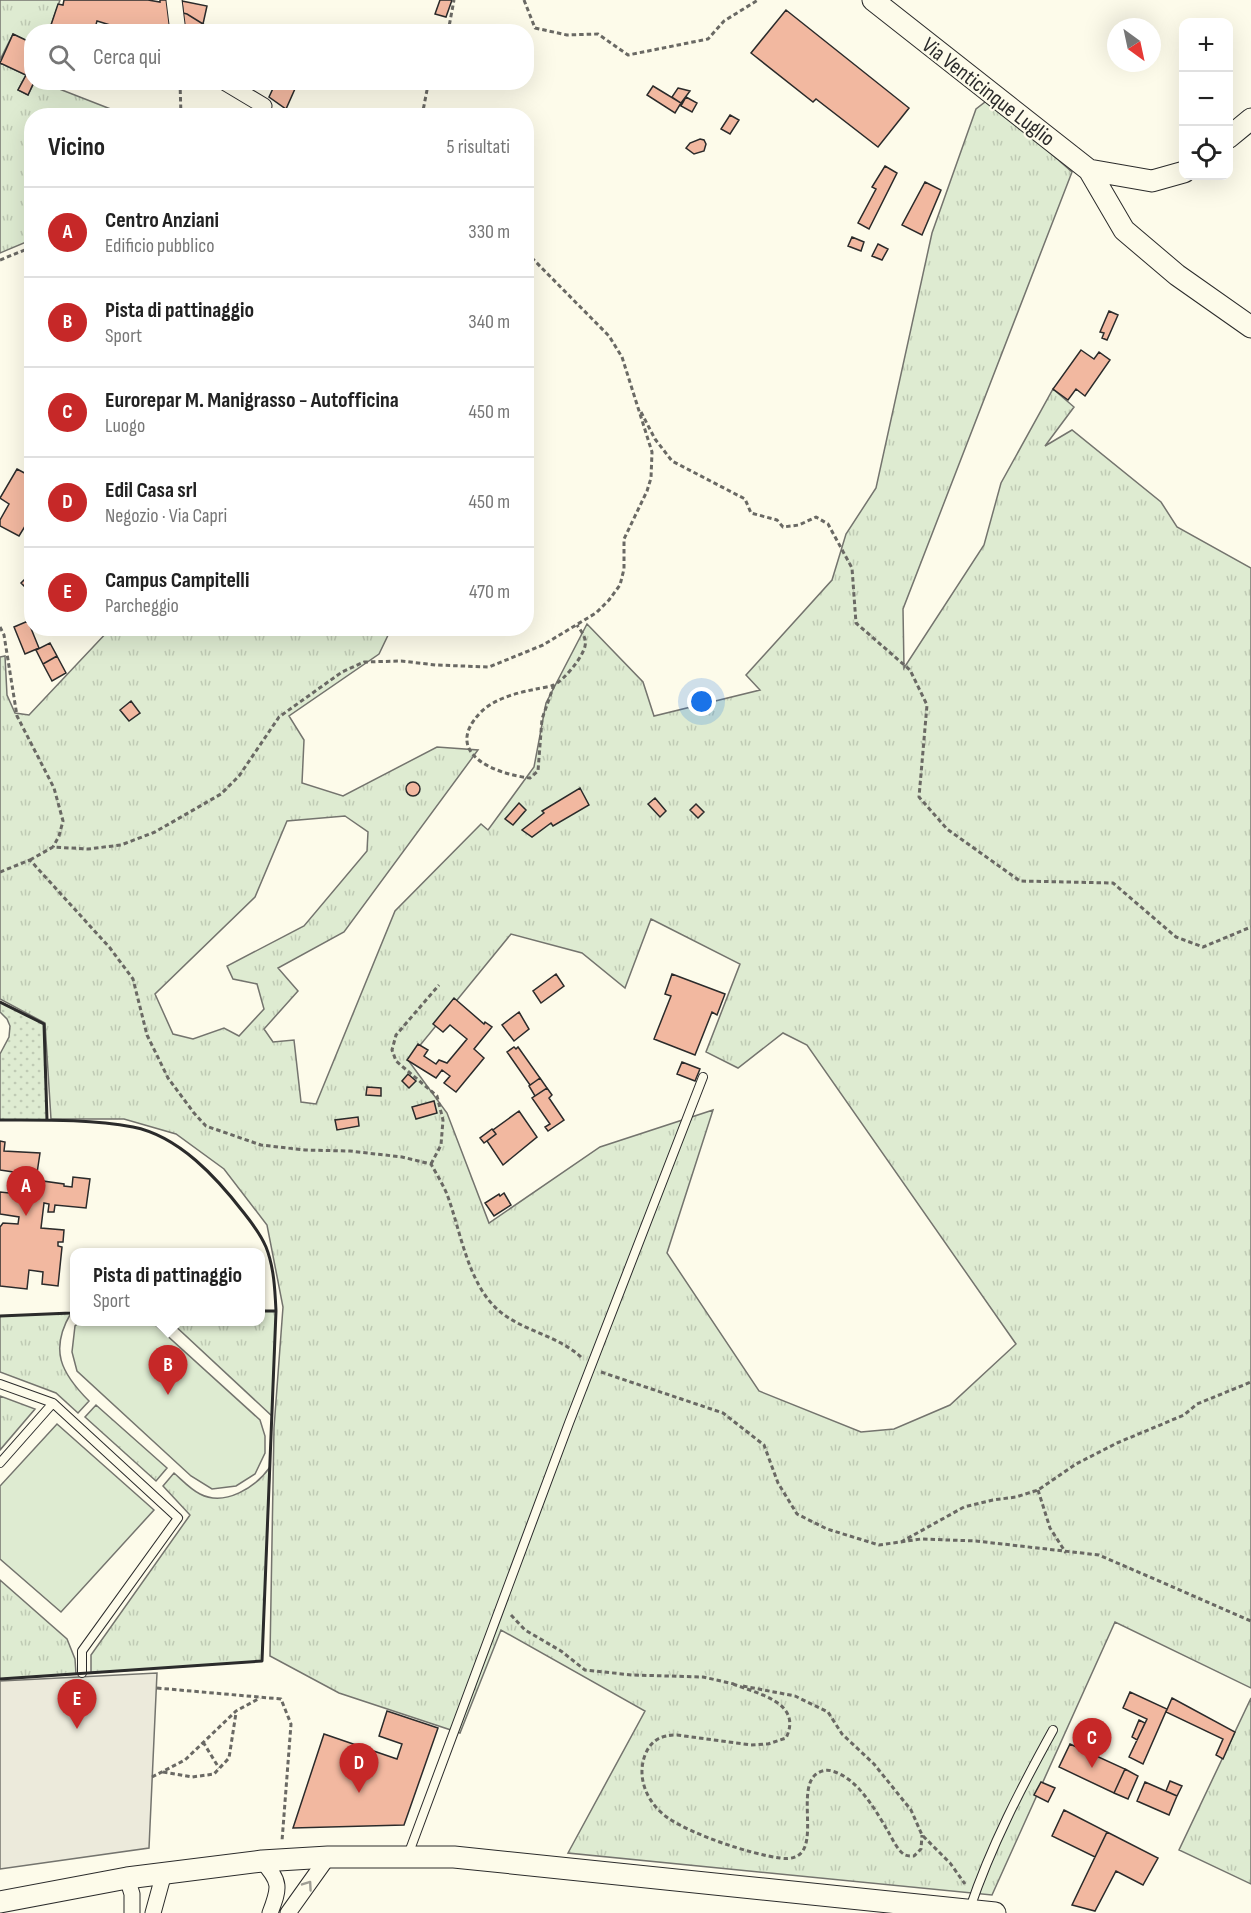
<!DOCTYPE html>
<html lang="it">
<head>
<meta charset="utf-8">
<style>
	:root { --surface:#fff; --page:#f6f6f6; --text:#222; --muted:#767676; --line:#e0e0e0; --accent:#c62828 }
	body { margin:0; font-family:"Sofia Sans Condensed",sans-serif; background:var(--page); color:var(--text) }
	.controls { position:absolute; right:18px; top:18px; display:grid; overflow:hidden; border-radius:12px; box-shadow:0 6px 24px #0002 }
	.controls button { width:54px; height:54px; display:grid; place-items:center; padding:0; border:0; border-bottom:2px solid var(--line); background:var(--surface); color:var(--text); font:30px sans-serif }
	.compass { position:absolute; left:1107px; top:18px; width:54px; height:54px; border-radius:50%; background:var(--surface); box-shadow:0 6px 24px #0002; rotate:147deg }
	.you { position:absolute; left:702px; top:702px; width:21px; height:21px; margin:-15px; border:4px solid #fff; border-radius:50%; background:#1a73e8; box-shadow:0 0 0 9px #1a73e833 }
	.badge { display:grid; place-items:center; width:39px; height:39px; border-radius:50%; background:var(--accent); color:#fff; font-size:20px; font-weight:700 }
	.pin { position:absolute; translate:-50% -50px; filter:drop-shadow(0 2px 3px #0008) }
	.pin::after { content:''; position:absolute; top:32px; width:21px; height:18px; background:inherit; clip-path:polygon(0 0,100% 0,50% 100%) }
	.popup { position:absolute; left:70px; top:1248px; width:195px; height:78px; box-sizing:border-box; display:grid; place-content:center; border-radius:12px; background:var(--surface); filter:drop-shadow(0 2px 4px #0005); font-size:20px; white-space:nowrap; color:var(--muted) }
	.popup b { font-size:22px; color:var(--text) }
	.popup::after { content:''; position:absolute; left:50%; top:100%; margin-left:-12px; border:12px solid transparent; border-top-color:var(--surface) }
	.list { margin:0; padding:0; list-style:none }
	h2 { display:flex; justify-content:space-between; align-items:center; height:78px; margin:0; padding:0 24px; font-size:26px }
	h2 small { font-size:20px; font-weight:400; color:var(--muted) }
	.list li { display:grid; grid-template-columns:39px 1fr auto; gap:18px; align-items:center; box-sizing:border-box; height:90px; padding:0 24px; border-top:2px solid var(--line) }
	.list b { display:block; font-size:22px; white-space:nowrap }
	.list p { margin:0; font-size:20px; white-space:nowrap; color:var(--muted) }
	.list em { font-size:20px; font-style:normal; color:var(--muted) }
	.icon { flex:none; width:33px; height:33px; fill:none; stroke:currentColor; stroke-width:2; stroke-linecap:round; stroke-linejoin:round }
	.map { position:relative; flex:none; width:1251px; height:1913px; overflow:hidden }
	.search { position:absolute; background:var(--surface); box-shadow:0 6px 24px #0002; left:24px; top:24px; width:510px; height:66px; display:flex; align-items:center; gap:15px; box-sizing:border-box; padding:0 21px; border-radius:24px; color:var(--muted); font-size:22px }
	.panel { position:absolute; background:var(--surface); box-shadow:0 6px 24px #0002; left:24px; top:108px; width:510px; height:528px; border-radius:24px }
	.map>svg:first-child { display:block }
	.grass { fill:url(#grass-tufts); stroke:#74746e; stroke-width:1.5; fill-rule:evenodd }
	.garden { fill:url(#garden-dots); stroke:#74746e; stroke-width:1.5 }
	.pitch { fill:#deebd1; stroke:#74746e; stroke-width:1.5 }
	.parking { fill:#eceadb; stroke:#74746e; stroke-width:1.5 }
	.building { fill:#f2b8a0; stroke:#2b2b2b; stroke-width:1.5 }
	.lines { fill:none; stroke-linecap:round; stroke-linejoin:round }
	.lane-casing { stroke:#2b2b2b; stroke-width:10 }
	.street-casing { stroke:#2b2b2b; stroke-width:17 }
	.secondary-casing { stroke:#2b2b2b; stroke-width:23 }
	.path { stroke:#6a6964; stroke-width:3; stroke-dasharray:4.5 3; stroke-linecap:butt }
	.lane { stroke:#fdfbea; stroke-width:8 }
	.street { stroke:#fdfbea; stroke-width:15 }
	.secondary { stroke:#fdfbea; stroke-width:21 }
	.wall { stroke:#2b2b2b; stroke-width:3 }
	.oneway { stroke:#9e9d94 }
	.labels { text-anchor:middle; stroke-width:4.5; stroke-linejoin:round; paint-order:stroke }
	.street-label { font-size:22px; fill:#2b2b2b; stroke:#fdfbea }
</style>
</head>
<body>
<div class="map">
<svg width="1251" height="1913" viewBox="0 0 1251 1913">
	<defs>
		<pattern id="grass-tufts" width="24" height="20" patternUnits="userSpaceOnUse" patternTransform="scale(1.5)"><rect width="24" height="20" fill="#deebd1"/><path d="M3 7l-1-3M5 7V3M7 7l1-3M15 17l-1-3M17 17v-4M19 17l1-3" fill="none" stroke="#bfcab4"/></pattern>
		<pattern id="garden-dots" width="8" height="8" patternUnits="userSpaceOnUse" patternTransform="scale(1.5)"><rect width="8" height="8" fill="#deebd1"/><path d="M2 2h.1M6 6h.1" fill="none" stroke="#bfcab4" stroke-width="1.8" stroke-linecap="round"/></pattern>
	</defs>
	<rect width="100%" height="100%" fill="#fdfbea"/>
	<path class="grass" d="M0,0H60L51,25L63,29L62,31L32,32L31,43L13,34L0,60Z
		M0,63L26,75L18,90L28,95L34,83H44L126,115L32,116L31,240L0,253Z
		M989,99L1072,172L903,609L904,668L984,545L1001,483L1053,389L1074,407L1045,446L1072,430L1161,502L1177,527L1251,568V1688L1115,1622L992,1895L568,1853L645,1711L501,1630L460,1733L339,1693L270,1656L274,1428L283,1307L267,1225L224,1169L176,1134L124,1119H51L45,1023L0,999V657L5,656L7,695L15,713L29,715L110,629H391L379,654L289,716L304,740L302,783L343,796L437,747L478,750L344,932L278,968L298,991L264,1029L273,1042L294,1040L301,1102L316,1104L395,911L481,824L488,830L534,767L546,703L587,624L643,682L654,716L760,690L746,675L832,580L846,534L876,488L932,233L976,109ZM345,816L368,832L367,851L304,926L227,966L233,979L257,984L264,1009L239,1036L224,1028L193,1039L173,1034L155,994L255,897L287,821ZM651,919L740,964L706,1052L738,1068L783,1033L807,1045L1016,1344L950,1405L894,1429L861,1432L759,1391L667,1253L713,1110L600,1147L489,1223L447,1113L408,1060L511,934L582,953L625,988Z
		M261,1311H276L272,1416L171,1322H261Z
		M71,1313C49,1350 61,1373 89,1401L78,1413L56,1393L0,1372V1316Z
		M0,1396L35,1409L0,1450Z
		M96,1405L167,1468L156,1481L85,1417Z
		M270,1467L262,1661L91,1673V1655L190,1515L163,1486L174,1473C182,1480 190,1489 200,1494C225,1507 256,1487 270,1467Z
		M0,1580L67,1639L75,1659L76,1674L0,1679Z
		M1251,1698V1884L1179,1850Z"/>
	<path class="garden" d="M0,1002L44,1024L47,1120H0V1054L9,1037L10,1026L7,1019L0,1012Z"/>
	<path class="pitch" d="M80,1322H152L260,1420L265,1436V1453L255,1474L236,1486L212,1489L191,1476L77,1371L72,1352L75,1326Z
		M57,1424L154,1510L61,1612L0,1559V1486Z"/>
	<path class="parking" d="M157,1673L149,1848L0,1869V1681Z"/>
	<path class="building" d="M64,0H148L160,2V0H171L173,32H133L97,21L94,32H62L63,29L51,25L58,4L63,5Z
		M440,0H452L446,17L435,14Z
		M182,1L207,6L203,24L187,14L183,13Z
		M786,10L909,108L878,147L816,99L813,102L751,53Z
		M183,13L187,14L216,32H183Z
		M13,34L32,43V82H34L28,95L18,90L26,75L0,63Z
		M276,82H298L286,109L269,97Z
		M653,86L681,103L675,113L647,95Z
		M678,88L690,91L681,103L672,97Z
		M686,97L697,103L692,112L681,106Z
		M730,115L739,120L730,134L721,129Z
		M700,139L704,140L706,144L704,151L694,154L686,148L690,143Z
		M885,166L897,173L869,229L858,223L876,189L872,187Z
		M925,182L941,190L922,235L902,225Z
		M852,237L864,242L861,251L848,246Z
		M878,244L888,249L882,260L872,256Z
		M1109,311L1118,315L1107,340L1102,338L1104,333L1100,332Z
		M1081,350L1094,359L1099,352L1110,360L1085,396L1076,389L1068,400L1053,389Z
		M17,469L32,477V515L19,536L0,526V520L9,504L0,498Z
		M30,574L32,576V594L21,583Z
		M28,621L39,648L25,654L14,627Z
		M50,643L57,656L43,664L36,650Z
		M57,656L66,673L52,681L43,664Z
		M131,701L140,713L129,721L120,710Z
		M406 789a7 7 0 1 1 14 0a7 7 0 1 1-14 0Z
		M580,788L589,805L553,826L551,823L532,837L522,830L544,813L542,811Z
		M655,798L666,811L660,817L648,804Z
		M519,803L526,810L513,825L505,819Z
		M696,804L704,812L698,818L690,810Z
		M556,974L564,986L541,1003L533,991Z
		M672,974L725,994L717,1015L712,1012L695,1055L654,1039L671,996L665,994Z
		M454,998L484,1024L485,1022L492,1027L474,1049L484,1058L456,1092L444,1083L450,1076L442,1070L436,1078L407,1060L418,1044L428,1050L424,1056L436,1064L439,1060L447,1063L467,1039L450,1025L443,1032L433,1024Z
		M519,1012L529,1029L514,1041L502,1025Z
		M514,1047L516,1049L518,1047L540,1078L530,1085L507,1052Z
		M682,1062L700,1069L695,1081L677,1074Z
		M408,1074L416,1081L409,1088L402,1081Z
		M540,1078L547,1088L535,1096L529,1086Z
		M367,1087L381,1088V1096L366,1095Z
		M547,1088L552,1095L549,1098L564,1120L548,1131L545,1127L550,1124L532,1098Z
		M434,1101L437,1113L416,1119L412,1107Z
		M519,1111L537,1137L503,1165L487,1141L496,1134L493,1130Z
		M358,1117L359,1126L337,1130L335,1120Z
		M492,1129L496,1134L484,1143L480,1138Z
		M0,1141L5,1142L4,1151L40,1153L36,1180L64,1184V1186L72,1187L73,1177L90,1179L86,1208L55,1205L54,1212H48L49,1204L44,1203L41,1228L64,1230L63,1242H58V1246L62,1247L58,1286L42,1284L43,1272L29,1270L27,1289L0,1286V1227L3,1223L18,1224L19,1217L0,1214V1192L18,1194L20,1173L0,1170Z
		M504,1193L511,1205L494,1216L485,1203L499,1194L500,1196Z
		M1130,1692L1167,1709L1143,1764L1129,1757L1147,1719L1123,1708Z
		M1172,1698L1235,1732L1223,1759L1216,1755L1223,1739L1166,1712Z
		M387,1711L438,1728L404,1825L293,1828L324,1734L397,1759L402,1744L379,1736Z
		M1139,1720L1145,1723L1137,1740L1132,1737Z
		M1070,1744L1125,1769L1114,1793L1059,1767Z
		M1125,1769L1138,1776L1128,1799L1114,1793Z
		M1170,1781L1182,1786L1177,1796L1166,1791Z
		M1041,1782L1055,1788L1048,1802L1034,1795Z
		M1145,1782L1177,1796L1169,1815L1137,1801Z
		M1064,1810L1107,1832L1095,1857L1052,1836Z
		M1107,1832L1158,1858L1143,1885L1116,1871L1095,1911L1072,1905Z"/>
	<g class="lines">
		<defs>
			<path id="lane" d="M0,1384L53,1403L178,1518L82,1651V1673
				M0,1463L53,1403
				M408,1855L569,1423L703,1077
				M970,1908C991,1846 1021,1788 1053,1730"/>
			<path id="street" d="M174,0L178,32
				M224,82L264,106
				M262,1861C281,1882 280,1887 270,1913
				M127,1878L132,1894V1913
				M153,1913L164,1873
				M288,1913L328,1857"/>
			<path id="secondary" d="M873,0L1089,170L1152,181L1184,172
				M1228,138L1251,119
				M1089,170L1124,230L1177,275L1251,327
				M0,1902L127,1878L262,1861L328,1857H454L995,1913"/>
		</defs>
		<use href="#lane" class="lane-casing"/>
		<use href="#street" class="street-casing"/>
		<use href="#secondary" class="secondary-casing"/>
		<path class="path" d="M524,0L535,28L567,35L598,34L628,55L708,39L724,21L758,0
			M448,32L454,0
			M180,82L181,116
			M422,116L427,90L431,82
			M0,260L32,247
			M641,412L655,439L672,461L745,499L751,513L777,520L783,527L799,525L816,517L828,524L852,568L856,623L910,670L927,705L919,797L947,829L1020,881L1113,883L1176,937L1203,947L1251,927
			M0,627L4,635L17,716L54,788L63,821L59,836L53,847
			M554,685L542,719L538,771L530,778C495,774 441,753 481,712C495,698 517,693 536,689C541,688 549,687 554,685C564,680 583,657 585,646C587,638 581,631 577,625
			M30,860L53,847L88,849L121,845L155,832L221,794L239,776L279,717L342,672L364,662L401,661L436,665L489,667L543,645L596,613L609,600L620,585L624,569V539L647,491L651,478L652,452L622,357L609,336L526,252
			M0,872L30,860L110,948L133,979L147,1035L168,1078L194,1113L206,1126L261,1145L305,1150L350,1151L402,1157L431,1164C437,1175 444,1186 448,1197C461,1233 468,1283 498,1310C522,1331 557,1335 581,1357
			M431,1164L441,1145L443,1120L437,1096L396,1061L392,1050L396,1035L439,985
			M601,1372L723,1413L764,1445L778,1483L797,1514L827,1529L879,1545L921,1539L976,1541L1099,1555L1251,1621
			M1038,1490L1050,1528L1066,1553
			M901,1542L964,1507L993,1500L1016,1497L1038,1490L1076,1464L1117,1443L1184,1415L1197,1404L1251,1382
			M511,1615L525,1630L561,1651L585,1670L632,1675L703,1677L734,1684
			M733,1684C759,1694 803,1703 786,1738L768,1744L751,1745L677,1735C661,1735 651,1740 645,1755C636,1779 648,1804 668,1818C693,1835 750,1854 780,1858C828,1865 794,1795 815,1775C820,1771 826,1769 832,1771C858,1778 876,1811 889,1833C893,1840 898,1851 905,1855C908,1856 911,1856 914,1856L921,1849L922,1835
			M743,1686L795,1696L828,1712L842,1734L874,1764L911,1810L922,1835L950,1863L965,1884
			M157,1688L281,1699L291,1724L282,1841
			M203,1742L219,1768
			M163,1772L192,1777L214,1774L229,1758L236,1713
			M152,1777L185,1760L236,1711L260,1698"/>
		<use href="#lane" class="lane"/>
		<use href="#street" class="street"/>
		<use href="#secondary" class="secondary"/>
		<path class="wall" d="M0,1002L44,1024L47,1120
			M0,1120C44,1120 90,1119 133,1127C179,1136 217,1178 244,1213C252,1223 261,1235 266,1247C274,1267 275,1290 276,1311
			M0,1316L71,1313L75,1309
			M0,1679L262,1661L276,1311H261"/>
	</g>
	<defs><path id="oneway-chevron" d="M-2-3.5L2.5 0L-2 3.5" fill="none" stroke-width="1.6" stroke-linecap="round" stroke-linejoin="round" transform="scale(1.5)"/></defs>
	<use class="oneway" href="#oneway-chevron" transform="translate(308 1885) rotate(-55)"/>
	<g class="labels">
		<g class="street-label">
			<text transform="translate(989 91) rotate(38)" y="8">Via Venticinque Luglio</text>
		</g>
	</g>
</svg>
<div class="controls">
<button>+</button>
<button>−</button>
<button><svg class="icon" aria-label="locate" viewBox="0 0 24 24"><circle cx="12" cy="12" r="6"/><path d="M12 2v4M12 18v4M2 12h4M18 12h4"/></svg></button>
</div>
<svg class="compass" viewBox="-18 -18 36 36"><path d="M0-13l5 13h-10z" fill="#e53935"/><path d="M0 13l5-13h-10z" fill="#767676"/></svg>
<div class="you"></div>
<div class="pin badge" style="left:26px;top:1216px">A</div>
<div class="pin badge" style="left:168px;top:1395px">B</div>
<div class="popup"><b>Pista di pattinaggio</b>Sport</div>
<div class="pin badge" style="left:1092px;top:1768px">C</div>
<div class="pin badge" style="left:359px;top:1793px">D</div>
<div class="pin badge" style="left:77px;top:1729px">E</div>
<div class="search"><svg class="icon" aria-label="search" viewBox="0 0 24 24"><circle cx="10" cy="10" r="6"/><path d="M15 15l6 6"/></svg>Cerca qui</div>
<section class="panel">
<h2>Vicino<small>5 risultati</small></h2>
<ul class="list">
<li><span class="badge">A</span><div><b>Centro Anziani</b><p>Edificio pubblico</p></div><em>330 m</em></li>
<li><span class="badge">B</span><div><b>Pista di pattinaggio</b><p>Sport</p></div><em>340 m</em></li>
<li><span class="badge">C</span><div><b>Eurorepar M. Manigrasso - Autofficina</b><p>Luogo</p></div><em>450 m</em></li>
<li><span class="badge">D</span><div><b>Edil Casa srl</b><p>Negozio · Via Capri</p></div><em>450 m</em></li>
<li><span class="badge">E</span><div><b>Campus Campitelli</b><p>Parcheggio</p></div><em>470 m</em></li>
</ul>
</section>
</div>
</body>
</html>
